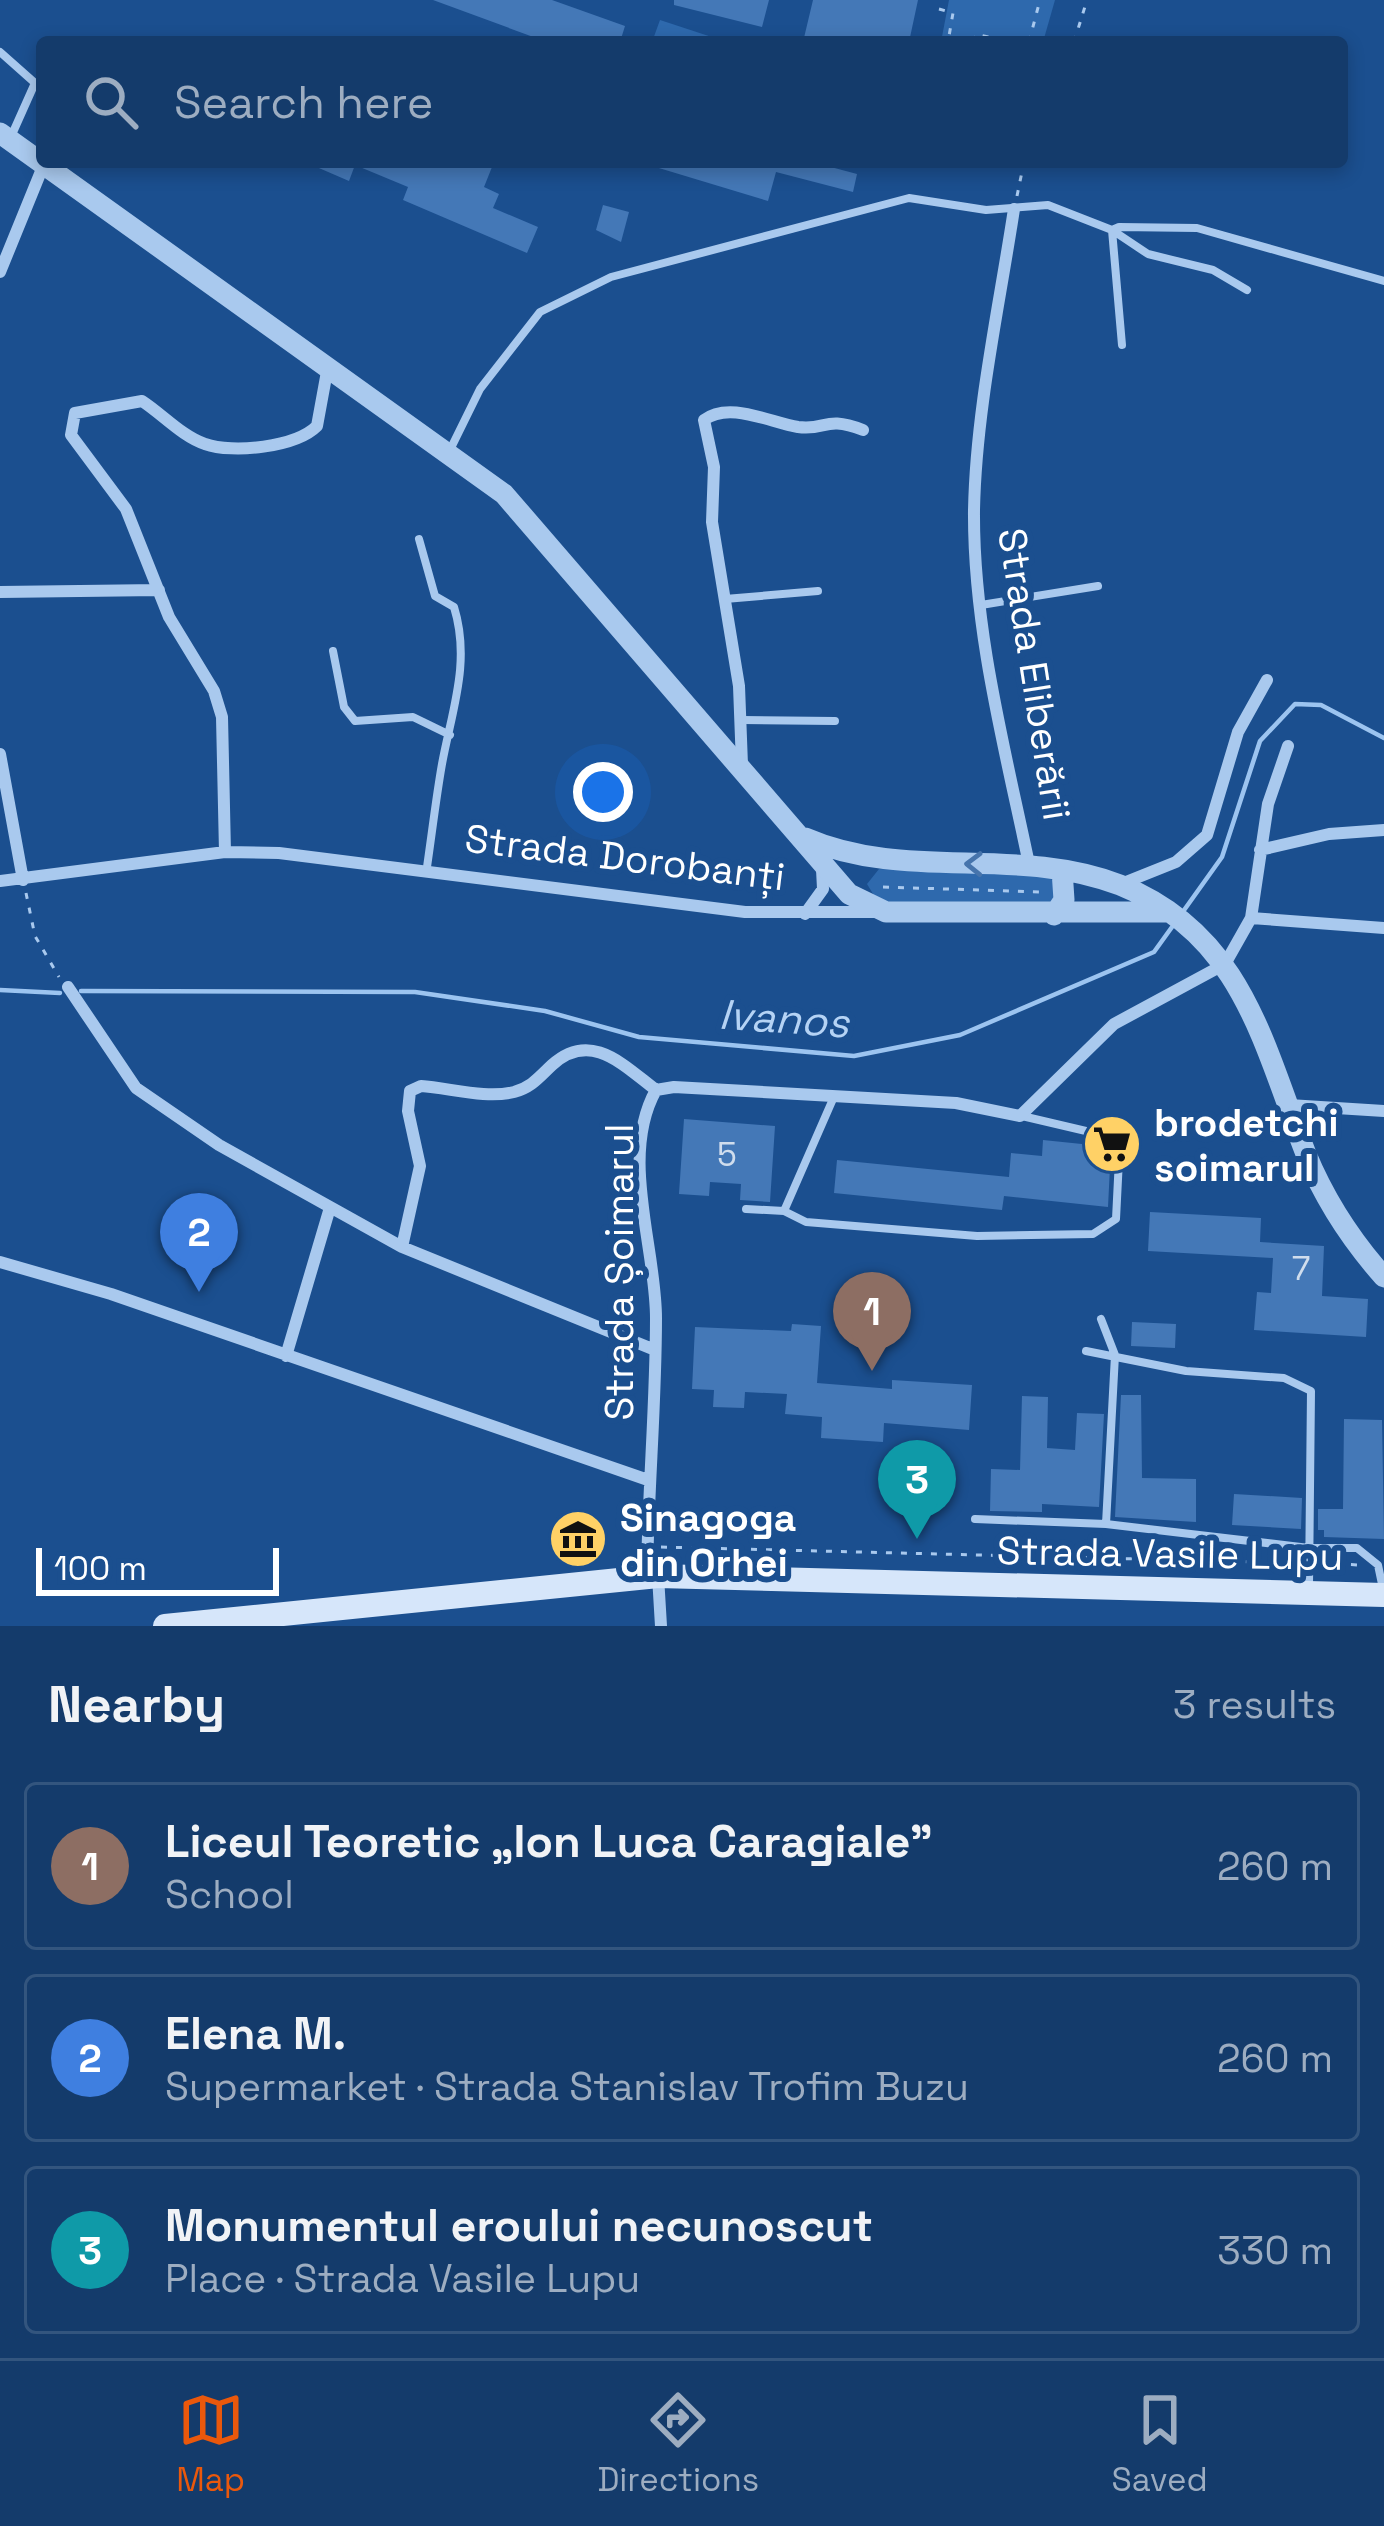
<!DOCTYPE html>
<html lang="en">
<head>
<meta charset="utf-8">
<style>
	:root { --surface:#143b6b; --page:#1d4271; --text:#f1f3f6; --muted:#9dadc1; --line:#33557e; --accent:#ea580c }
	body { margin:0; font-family:"Space Grotesk",sans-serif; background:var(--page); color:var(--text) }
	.scale { position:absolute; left:36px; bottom:30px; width:243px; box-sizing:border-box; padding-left:12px; border:6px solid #fff; border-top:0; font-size:33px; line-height:42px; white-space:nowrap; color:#fff; -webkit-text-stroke:9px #1b4f8f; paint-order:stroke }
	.you { position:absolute; left:603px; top:792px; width:42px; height:42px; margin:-30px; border:9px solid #fff; border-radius:50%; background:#1a73e8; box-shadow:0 0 0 18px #1a73e833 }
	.badge { display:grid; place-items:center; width:78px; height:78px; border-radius:50%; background:var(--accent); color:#fff; font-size:39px; font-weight:700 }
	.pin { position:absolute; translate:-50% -99px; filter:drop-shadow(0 3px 6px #0008) }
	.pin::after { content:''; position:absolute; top:63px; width:42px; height:36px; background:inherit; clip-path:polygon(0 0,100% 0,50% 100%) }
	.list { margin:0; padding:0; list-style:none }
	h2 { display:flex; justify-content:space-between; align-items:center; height:156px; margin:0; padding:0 48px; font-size:51px }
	h2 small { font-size:39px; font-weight:400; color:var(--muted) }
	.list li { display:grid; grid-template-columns:78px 1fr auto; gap:36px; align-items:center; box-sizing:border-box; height:168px; margin:0 24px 24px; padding:0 24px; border:3px solid var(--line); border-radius:12px }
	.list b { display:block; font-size:45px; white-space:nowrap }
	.list p { margin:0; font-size:39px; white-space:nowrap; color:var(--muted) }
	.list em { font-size:39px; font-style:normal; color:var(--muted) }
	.icon { flex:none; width:66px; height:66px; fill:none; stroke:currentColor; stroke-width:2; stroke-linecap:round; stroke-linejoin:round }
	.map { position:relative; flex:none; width:1384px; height:1626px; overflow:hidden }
	.search { position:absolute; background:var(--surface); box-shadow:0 6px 18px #0003; left:36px; right:36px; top:36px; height:132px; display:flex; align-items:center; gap:30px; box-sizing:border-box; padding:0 42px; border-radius:12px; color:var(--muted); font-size:45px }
	.sheet { height:732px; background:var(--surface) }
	nav { display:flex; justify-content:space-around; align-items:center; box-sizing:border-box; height:168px; border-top:3px solid var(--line); background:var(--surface); font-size:33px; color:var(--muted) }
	nav a { display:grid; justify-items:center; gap:6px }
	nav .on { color:var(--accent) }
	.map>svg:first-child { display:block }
	.green { fill:#2e69ad }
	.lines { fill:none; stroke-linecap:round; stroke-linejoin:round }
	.stream { stroke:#9cc4f0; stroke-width:4.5 }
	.building { fill:#4478b7 }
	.path { stroke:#a9c9ee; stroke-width:3; stroke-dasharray:6 9; stroke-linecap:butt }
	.service { stroke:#a9c9ee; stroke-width:8 }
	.minor { stroke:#a9c9ee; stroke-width:12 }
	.tertiary { stroke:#a9c9ee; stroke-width:21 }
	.secondary { stroke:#d6e6fa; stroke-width:24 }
	.oneway { stroke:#4674ac }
	.labels { text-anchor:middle; stroke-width:12; stroke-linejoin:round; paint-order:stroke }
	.number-label { font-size:33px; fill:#d0dded }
	.street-label { font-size:39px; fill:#fff; stroke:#1b4f8f }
	.poi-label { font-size:39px; font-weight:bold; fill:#fff; stroke:#1b4f8f; text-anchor:start }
	.water-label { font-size:42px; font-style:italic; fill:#b5d3f5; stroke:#1b4f8f }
</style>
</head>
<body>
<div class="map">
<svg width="1384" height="1626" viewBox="0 0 1384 1626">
	<rect width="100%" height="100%" fill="#1b4f8f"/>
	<path class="green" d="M949,0H1055L1043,42H941Z
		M660,20L727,42L690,37L688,42H652Z
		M879,869L1046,873L1059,887L1049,907L878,902L867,884Z"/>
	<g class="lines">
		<path class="stream" d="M1182,913L1222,857L1260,741L1295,704L1321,705L1384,738
			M0,990L60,993
			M81,991L415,992L545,1011L639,1037L854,1056L960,1035L1154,952L1172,927"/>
	</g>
	<path class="building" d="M433,0H552L625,26L620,42H547Z
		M674,0H769L762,27L674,5Z
		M813,0H918L909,42H803Z
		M305,162H494L484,187L499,194L493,208L538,227L527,253L403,200L408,187L355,165L349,181Z
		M639,162H812L857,174L853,192L776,172L768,201Z
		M603,205L629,212L621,242L596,230Z
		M684,1119L775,1126L770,1202L740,1200L741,1184L710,1182L709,1196L679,1194Z
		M1043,1140L1111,1147L1108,1207L1004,1196L1002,1210L834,1193L837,1160L1009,1177L1011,1153L1042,1156Z
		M1150,1212L1261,1218L1260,1242L1324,1246L1322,1296L1368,1299L1366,1337L1254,1330L1257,1292L1271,1293L1273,1258L1148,1251Z
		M1132,1322L1176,1324L1175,1348L1131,1346Z
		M792,1324L821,1326L817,1383L892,1389V1380L972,1385L969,1430L884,1423L883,1442L821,1438L822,1417L785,1414L787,1394L745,1392L744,1408L713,1407L714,1390L692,1389L695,1327L791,1331Z
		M1121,1395H1141L1142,1478L1196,1479V1522L1115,1517Z
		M1022,1396L1048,1397L1047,1448L1075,1450L1077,1413L1104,1414L1099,1507L1042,1504V1512L990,1511L991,1469L1020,1470Z
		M1344,1419L1382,1420L1384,1539L1324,1537V1530H1318V1509H1343Z
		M1234,1494L1302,1498L1301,1529L1232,1525Z
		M596,1526L598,1549L559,1552L558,1529Z"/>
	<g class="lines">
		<path class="path" d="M939,9L953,13L948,42
			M948,39L963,42
			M974,42L976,34L1009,42
			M1029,42L1040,0
			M1074,42L1087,0
			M1017,196L1024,162
			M883,887L1041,892
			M26,893L35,936L59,977
			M661,1547L1299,1563
			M1321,1563L1359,1565"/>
		<path class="service" d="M0,52L35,83L10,139
			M1122,345L1112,230L1119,227L1197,228L1384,281
			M450,450L480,389L540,312L611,277L909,198L986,210L1048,205L1112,230L1148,254L1213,270L1247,290
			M419,539L435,596L454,607C471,662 452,710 442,764C436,798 432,833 427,867
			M725,599L818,591
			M981,605L1098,586
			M333,651L344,707L355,721L413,717L450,735
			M742,720L835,721
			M746,1209L784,1211L833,1099
			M784,1211L806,1222L977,1236L1093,1234L1116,1219L1120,1139L1022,1116
			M1101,1319L1115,1355L1106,1524
			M1086,1351L1186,1371L1284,1378L1311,1391L1309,1586
			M975,1519L1106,1524L1309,1548H1357L1378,1565L1383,1589"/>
		<path class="minor" d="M1014,209C999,308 976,410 974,510C973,629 1005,749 1029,864
			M0,272L44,164
			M0,592L159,590
			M0,754L23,880
			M742,765L739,686L712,522L714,467L704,420C729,401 769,422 798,427C827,431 824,415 863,430
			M1260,850L1329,834L1384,830
			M225,852L222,717L214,691L169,617L126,509L71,435L75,413L142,401C162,414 183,437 205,444C233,454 296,447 317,426L328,366
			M0,881L225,852L279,853L745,912H881
			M1121,884L1176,862L1207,835L1238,732L1267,680
			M805,914L823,889L822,869
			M1251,918L1384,928
			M68,987L136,1088L219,1145L402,1247L655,1350
			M1289,1105L1384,1111
			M402,1247L420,1166L408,1111L410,1091L421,1086C450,1088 486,1099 514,1092C532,1087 539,1077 552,1065C591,1030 623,1065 656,1090
			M0,1262L111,1294L648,1480
			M286,1356L329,1211
			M647,1576C648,1490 656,1404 656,1318C656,1247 619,1156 656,1090L674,1087L956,1103L1020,1116L1114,1024L1225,964L1251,918L1268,804L1288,746
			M658,1576L661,1626"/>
		<path class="tertiary" d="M0,133L504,494L849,894L886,912H1165
			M805,838C906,882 1017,845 1120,885C1243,934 1263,1045 1306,1154C1325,1200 1351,1240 1384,1277
			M1054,915L1064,900L1062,870"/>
		<path class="secondary" d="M165,1626L658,1576L1384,1595"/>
	</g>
	<defs><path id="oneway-chevron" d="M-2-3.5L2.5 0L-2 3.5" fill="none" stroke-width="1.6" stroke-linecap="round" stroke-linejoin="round" transform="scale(3)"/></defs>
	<use class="oneway" href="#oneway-chevron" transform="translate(974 864) rotate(-179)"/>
	<defs>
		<symbol id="supermarket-disc" viewBox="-11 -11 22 22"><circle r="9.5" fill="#ffd166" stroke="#1b4f8f"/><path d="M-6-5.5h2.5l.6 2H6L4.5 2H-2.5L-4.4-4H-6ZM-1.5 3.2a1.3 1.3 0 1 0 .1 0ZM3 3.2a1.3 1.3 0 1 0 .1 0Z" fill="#111"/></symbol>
		<symbol id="museum-disc" viewBox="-11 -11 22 22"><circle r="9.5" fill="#ffd166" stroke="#1b4f8f"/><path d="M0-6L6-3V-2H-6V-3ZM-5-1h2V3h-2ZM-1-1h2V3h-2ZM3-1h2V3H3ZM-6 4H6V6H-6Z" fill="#111"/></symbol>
	</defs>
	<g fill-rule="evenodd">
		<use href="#supermarket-disc" x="1079" y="1111" width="66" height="66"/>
		<use href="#museum-disc" x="545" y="1506" width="66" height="66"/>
	</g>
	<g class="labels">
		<g class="number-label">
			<text x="727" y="1166">5</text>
			<text x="1301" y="1280">7</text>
		</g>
		<g class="street-label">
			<text transform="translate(1035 674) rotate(81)" y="14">Strada Eliberării</text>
			<text transform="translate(625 857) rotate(7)" y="14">Strada Dorobanți</text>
			<text transform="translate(619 1272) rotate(-90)" y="14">Strada Șoimarul</text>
			<text transform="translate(1170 1553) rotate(1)" y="14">Strada Vasile Lupu</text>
		</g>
		<g class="poi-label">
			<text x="1154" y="1136">brodetchi<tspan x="1154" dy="45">soimarul</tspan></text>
			<text x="620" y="1531">Sinagoga<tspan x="620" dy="45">din Orhei</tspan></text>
		</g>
		<g class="water-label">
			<text transform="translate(784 1018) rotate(4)" y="15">Ivanos</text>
		</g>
	</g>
</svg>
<div class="scale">100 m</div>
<div class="you"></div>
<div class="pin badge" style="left:872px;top:1371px;background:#8d6e63">1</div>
<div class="pin badge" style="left:199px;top:1292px;background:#3f7fe0">2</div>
<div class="pin badge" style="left:917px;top:1539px;background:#0f9aa8">3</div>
<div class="search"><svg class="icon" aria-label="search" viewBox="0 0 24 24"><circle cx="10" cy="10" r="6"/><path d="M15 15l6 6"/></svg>Search here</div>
</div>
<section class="sheet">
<h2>Nearby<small>3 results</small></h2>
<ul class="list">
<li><span class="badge" style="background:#8d6e63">1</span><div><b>Liceul Teoretic „Ion Luca Caragiale”</b><p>School</p></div><em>260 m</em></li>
<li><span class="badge" style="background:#3f7fe0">2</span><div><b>Elena M.</b><p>Supermarket · Strada Stanislav Trofim Buzu</p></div><em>260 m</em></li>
<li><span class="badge" style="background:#0f9aa8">3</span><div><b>Monumentul eroului necunoscut</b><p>Place · Strada Vasile Lupu</p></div><em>330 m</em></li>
</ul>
</section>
<nav>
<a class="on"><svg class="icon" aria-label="map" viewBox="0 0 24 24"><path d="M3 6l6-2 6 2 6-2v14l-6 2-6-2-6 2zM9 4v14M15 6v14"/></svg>Map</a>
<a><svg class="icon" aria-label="directions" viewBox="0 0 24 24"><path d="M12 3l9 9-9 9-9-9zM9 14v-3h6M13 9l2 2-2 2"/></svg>Directions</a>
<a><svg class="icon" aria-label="saved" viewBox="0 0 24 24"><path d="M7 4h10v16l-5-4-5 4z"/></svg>Saved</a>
</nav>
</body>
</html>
